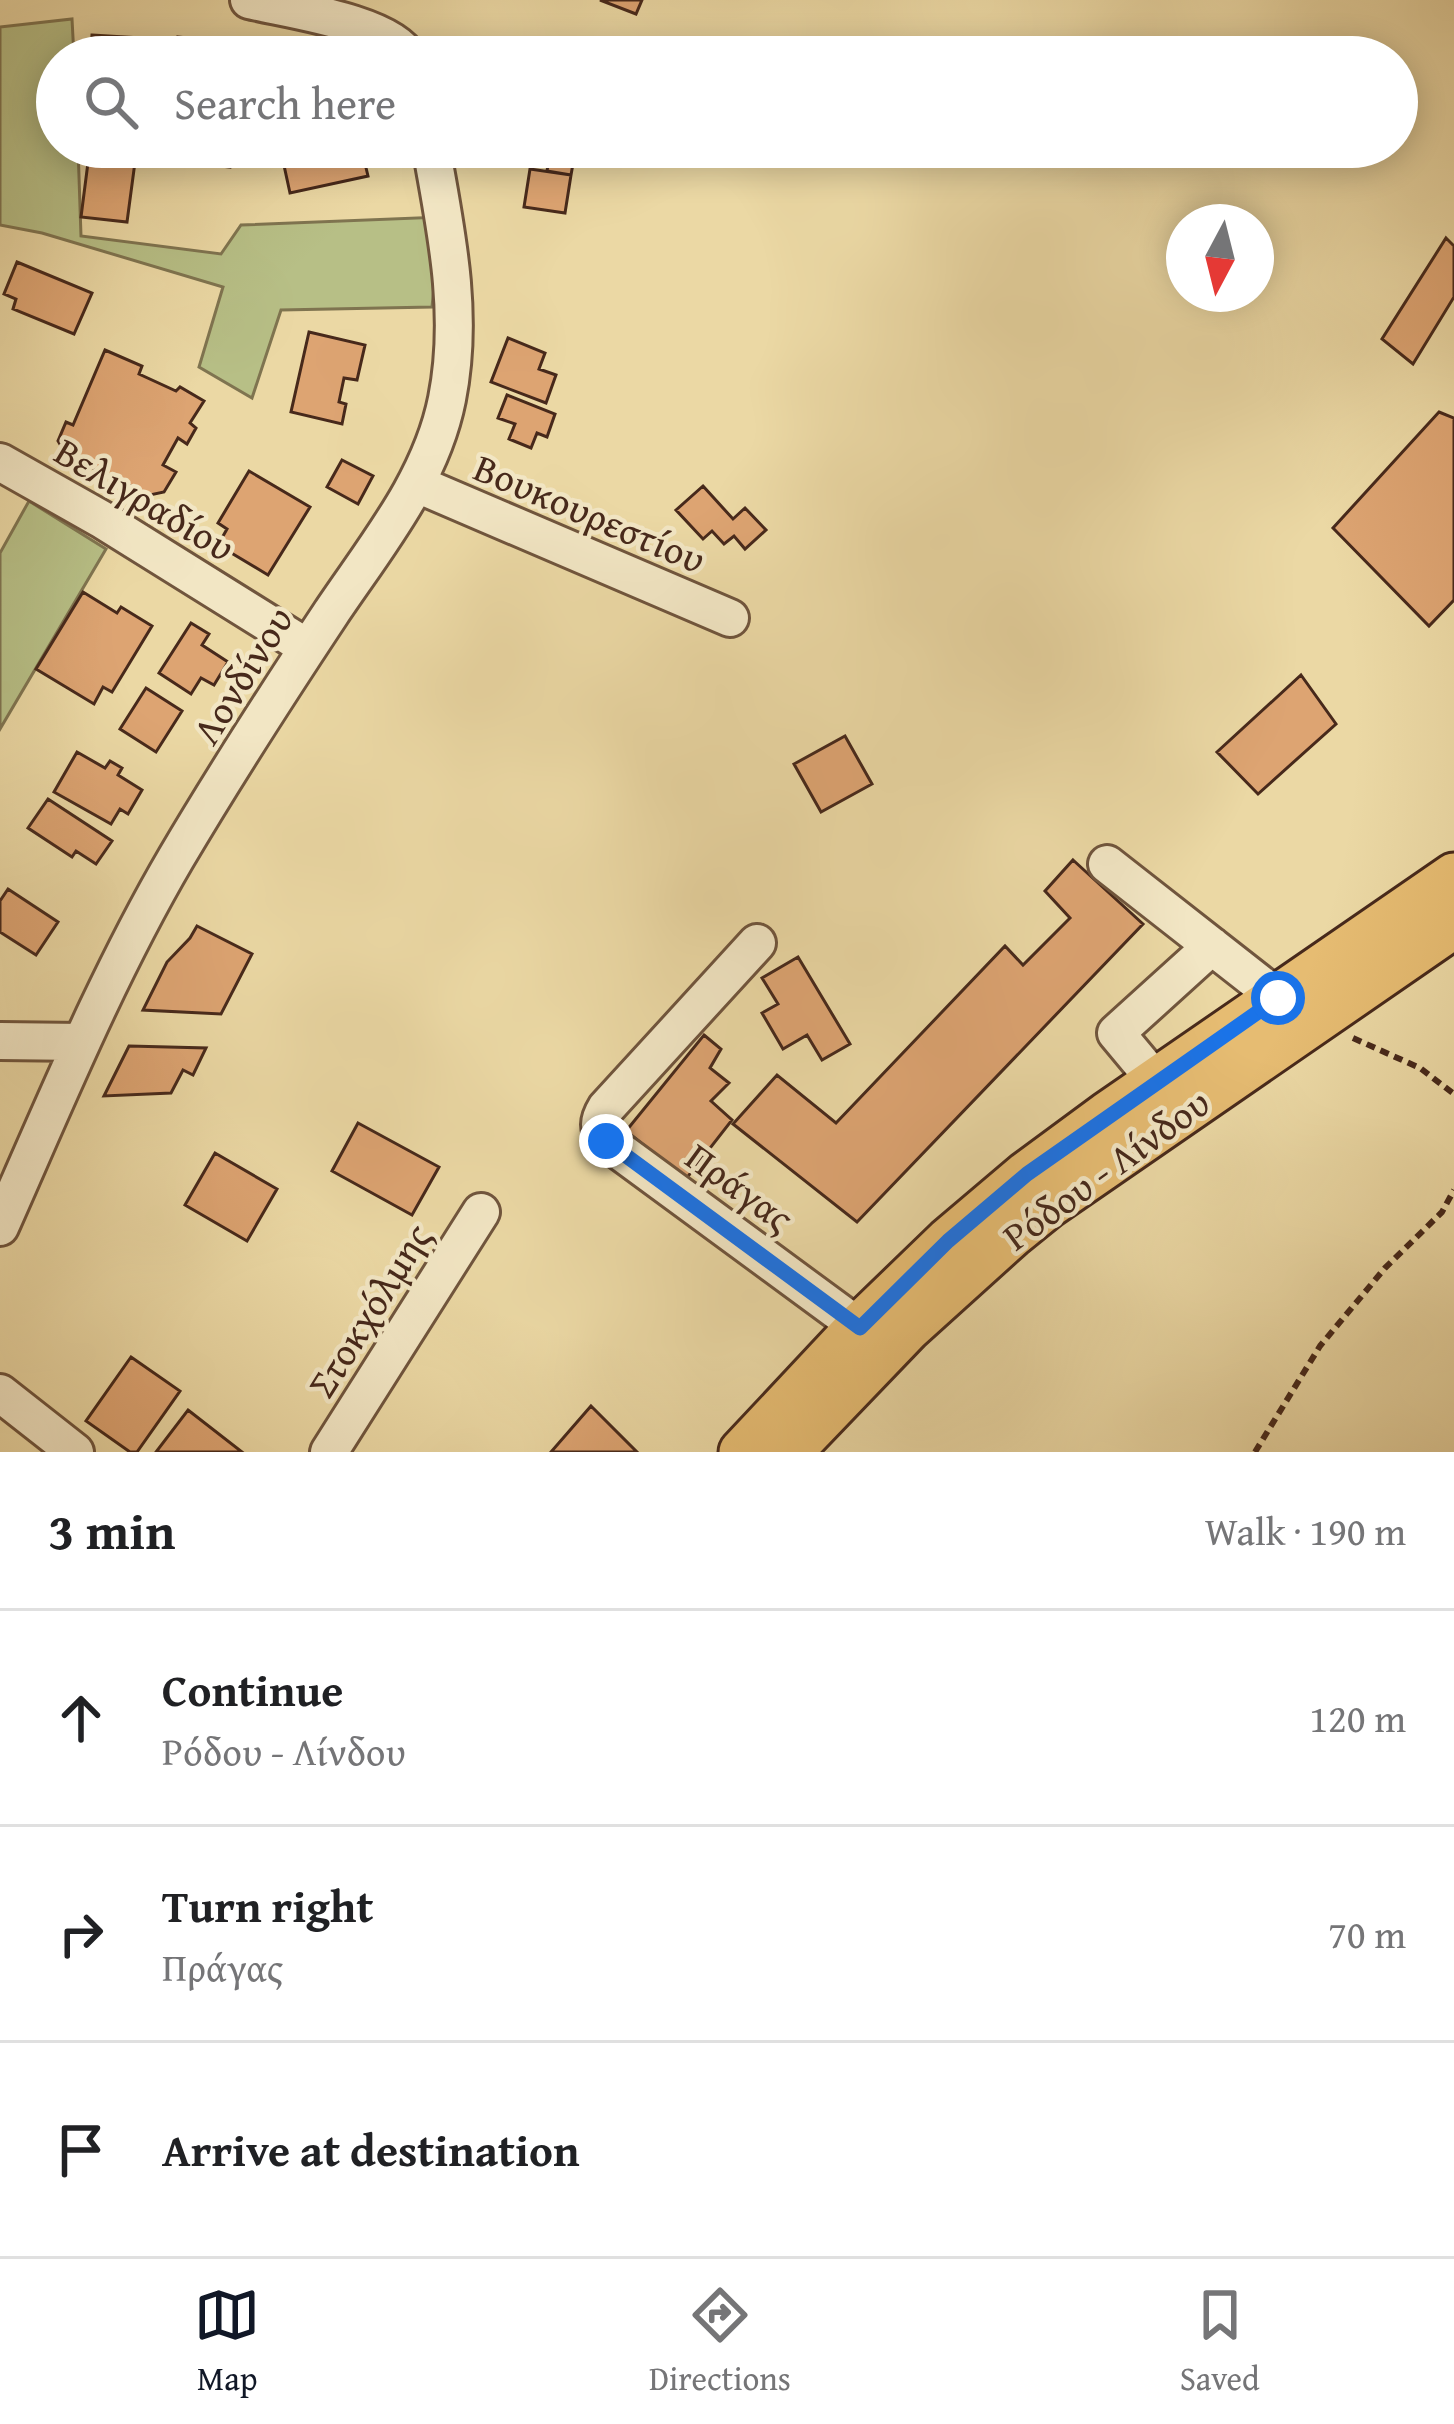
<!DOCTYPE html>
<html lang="en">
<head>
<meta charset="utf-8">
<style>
	:root { --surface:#fff; --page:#f6f6f6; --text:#202124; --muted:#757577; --line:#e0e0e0; --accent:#111827 }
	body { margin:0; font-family:"Gentium Book Plus",serif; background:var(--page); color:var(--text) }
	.compass { position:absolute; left:1166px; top:204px; width:108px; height:108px; border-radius:50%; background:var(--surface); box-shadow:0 6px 30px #0003; rotate:187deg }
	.stop { position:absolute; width:36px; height:36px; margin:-27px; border:9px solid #1a73e8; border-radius:50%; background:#fff }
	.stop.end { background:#1a73e8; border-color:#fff; box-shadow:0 3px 12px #0008 }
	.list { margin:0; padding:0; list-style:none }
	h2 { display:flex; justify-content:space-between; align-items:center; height:156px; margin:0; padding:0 48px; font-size:51px }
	h2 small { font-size:39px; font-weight:400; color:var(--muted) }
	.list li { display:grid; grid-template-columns:78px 1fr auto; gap:36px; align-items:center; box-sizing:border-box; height:216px; padding:0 48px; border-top:3px solid var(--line) }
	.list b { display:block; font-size:45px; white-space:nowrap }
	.list p { margin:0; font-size:39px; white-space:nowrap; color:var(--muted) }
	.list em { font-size:39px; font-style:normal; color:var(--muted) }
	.icon { flex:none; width:66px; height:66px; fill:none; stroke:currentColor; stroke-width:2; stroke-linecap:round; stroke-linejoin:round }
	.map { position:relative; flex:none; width:1454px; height:1452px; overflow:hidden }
	.search { position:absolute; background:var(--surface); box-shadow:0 6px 30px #0003; left:36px; right:36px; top:36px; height:132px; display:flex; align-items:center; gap:30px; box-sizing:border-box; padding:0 42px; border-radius:66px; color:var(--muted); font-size:45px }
	.sheet { height:804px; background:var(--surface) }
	nav { display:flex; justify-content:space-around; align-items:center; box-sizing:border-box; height:168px; border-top:3px solid var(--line); background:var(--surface); font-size:33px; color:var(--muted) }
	nav a { display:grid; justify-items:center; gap:6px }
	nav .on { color:var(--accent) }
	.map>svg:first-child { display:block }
	.green { fill:#b7bf86; stroke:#7f7450; stroke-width:3 }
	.building { fill:#dda472; stroke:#47291b; stroke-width:3 }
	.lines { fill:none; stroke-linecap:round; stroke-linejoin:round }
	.minor-casing { stroke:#70553d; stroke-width:42 }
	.major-casing { stroke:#47291b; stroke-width:51 }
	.path { stroke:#47291b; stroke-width:6; stroke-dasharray:9 6; stroke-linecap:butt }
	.minor { stroke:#f2e6c4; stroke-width:36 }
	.major { stroke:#e6bc72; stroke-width:45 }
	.route { stroke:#1a73e8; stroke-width:15 }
	.labels { text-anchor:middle; stroke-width:9; stroke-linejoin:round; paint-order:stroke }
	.street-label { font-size:39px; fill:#47291b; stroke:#f2e6c4 }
</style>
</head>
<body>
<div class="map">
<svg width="1454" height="1452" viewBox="0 0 1454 1452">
	<rect width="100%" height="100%" fill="#ebd8a4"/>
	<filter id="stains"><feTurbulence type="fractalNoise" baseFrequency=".00167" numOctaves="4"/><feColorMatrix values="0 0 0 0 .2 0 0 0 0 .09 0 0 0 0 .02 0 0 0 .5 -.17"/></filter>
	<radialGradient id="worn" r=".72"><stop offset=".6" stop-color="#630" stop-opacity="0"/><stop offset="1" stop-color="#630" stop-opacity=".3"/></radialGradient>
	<path class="green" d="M72,19L74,57H57V147H78L81,236L221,254L241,225L441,217L432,307L281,310L252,398L199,367L223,287L42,233L0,225V27Z
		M29,501L106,549L0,729V553Z"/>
	<path class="building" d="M600,0H642L636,14Z
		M92,35L140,38L139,57H91Z
		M178,37L237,43L236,57H178Z
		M90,147H137L127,222L81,217Z
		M179,147H233L230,167L177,161Z
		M280,147H361L368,176L290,193Z
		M551,147H576L571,175L547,171Z
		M530,169L571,175L565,213L524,207Z
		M1446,238L1454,246V297L1413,364L1382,339Z
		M17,262L92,293L74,334L13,309L16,299L4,294Z
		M309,332L365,345L357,380L344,378L339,402L346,404L342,424L291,412Z
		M508,338L545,353L539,369L556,375L546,403L491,382Z
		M105,350L142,366L139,374L176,391L180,387L204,401L190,423L196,428L187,444L178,438L163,465L176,472L164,492L150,495L67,456L58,441L66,422L73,425Z
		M507,395L555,414L547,437L537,433L531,448L509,439L515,424L498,418Z
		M1439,412L1454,418V600L1429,626L1333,528Z
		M342,460L373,476L358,504L327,487Z
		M249,471L310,507L268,575L218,545L227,529L218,523Z
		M703,486L733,519L745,508L766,530L745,549L734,536L724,544L712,531L703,539L676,510Z
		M83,592L117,613L121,607L152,626L112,692L103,687L94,704L36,669Z
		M191,623L209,634L202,645L228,662L214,685L201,678L191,694L159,673Z
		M1301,675L1336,724L1258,794L1217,752Z
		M146,688L182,711L156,752L120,729Z
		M845,736L872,784L821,812L794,764Z
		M77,752L105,768L110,761L122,768L118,775L142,790L128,814L120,809L111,824L54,792Z
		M48,799L112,841L96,864L76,851L72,857L28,828Z
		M1073,860L1143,924L857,1222L733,1124L777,1075L836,1123L1005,946L1023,965L1070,918L1045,891Z
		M8,889L58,922L36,955L0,932V901Z
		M197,926L252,954L221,1014L143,1010L167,962L190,938Z
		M798,957L850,1044L822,1060L807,1035L783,1049L762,1013L778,1004L762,978Z
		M704,1035L721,1049L710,1068L729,1083L711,1101L732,1120L686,1179L626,1131Z
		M129,1046L206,1048L193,1075L183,1070L171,1093L104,1096Z
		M358,1123L439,1167L412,1215L332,1171Z
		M215,1153L277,1189L247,1241L185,1205Z
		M131,1357L180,1391L137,1452H130L86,1421Z
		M591,1406L637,1452H551Z
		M188,1410L242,1452H156Z"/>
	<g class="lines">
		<defs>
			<path id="minor" d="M249,0C286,9 390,23 408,57
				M0,462L101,519L308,648
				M417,484L730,618
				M1107,864L1278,998
				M757,943L606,1108C598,1121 598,1128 606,1141L859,1327
				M0,1041L82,1042
				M1156,1081L1116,1033L1212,946
				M0,1227C55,1103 107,976 176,858C225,775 278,693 331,613C376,546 431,480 447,399C464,314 446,230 431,147
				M0,1393L75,1452
				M329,1452L481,1212"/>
			<path id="major" d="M742,1452L859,1327L948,1241L1027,1174L1107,1115L1454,876
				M789,1452L908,1328L1011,1235L1048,1205L1454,925"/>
		</defs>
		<use href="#minor" class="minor-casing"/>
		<use href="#major" class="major-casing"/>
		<path class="path" d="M1353,1038L1420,1068L1454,1094
			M1255,1452L1320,1346L1385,1268L1442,1212L1454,1190"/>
		<use href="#minor" class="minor"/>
		<use href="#major" class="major"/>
	</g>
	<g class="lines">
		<path class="route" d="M606,1141L860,1328L948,1241L1027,1174L1278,998"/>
	</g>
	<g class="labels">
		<g class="street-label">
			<text transform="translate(145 499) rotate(31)" y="14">Βελιγραδίου</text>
			<text transform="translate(590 513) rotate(23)" y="14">Βουκουρεστίου</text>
			<text transform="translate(242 675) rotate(-58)" y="14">Λονδίνου</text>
			<text transform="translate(1106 1169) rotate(-36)" y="14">Ρόδου - Λίνδου</text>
			<text transform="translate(740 1187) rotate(36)" y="14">Πράγας</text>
			<text transform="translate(369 1310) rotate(-58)" y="14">Στοκχόλμης</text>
		</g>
	</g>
	<rect width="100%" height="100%" filter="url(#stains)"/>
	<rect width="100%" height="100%" fill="url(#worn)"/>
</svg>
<svg class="compass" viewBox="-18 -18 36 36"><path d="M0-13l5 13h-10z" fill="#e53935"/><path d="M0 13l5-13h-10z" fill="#757577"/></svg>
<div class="stop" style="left:1278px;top:998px"></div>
<div class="stop end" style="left:606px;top:1141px"></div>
<div class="search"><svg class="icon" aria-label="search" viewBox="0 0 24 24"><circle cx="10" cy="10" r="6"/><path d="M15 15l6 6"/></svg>Search here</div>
</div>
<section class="sheet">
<h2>3 min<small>Walk · 190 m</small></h2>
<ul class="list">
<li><svg class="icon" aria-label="ahead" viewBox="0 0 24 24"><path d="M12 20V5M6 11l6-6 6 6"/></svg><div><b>Continue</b><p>Ρόδου - Λίνδου</p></div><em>120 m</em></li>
<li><svg class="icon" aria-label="right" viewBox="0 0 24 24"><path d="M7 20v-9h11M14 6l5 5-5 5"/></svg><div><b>Turn right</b><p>Πράγας</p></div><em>70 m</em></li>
<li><svg class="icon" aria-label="arrive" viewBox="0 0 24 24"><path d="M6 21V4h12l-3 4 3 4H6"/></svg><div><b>Arrive at destination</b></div></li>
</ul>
</section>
<nav>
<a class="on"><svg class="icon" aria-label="map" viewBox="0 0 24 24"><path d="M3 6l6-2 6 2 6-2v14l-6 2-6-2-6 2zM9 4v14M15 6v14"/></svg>Map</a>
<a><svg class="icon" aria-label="directions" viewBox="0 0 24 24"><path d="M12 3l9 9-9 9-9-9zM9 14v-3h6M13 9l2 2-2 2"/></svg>Directions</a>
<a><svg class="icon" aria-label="saved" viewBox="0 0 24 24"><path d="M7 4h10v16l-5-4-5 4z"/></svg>Saved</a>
</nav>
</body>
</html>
